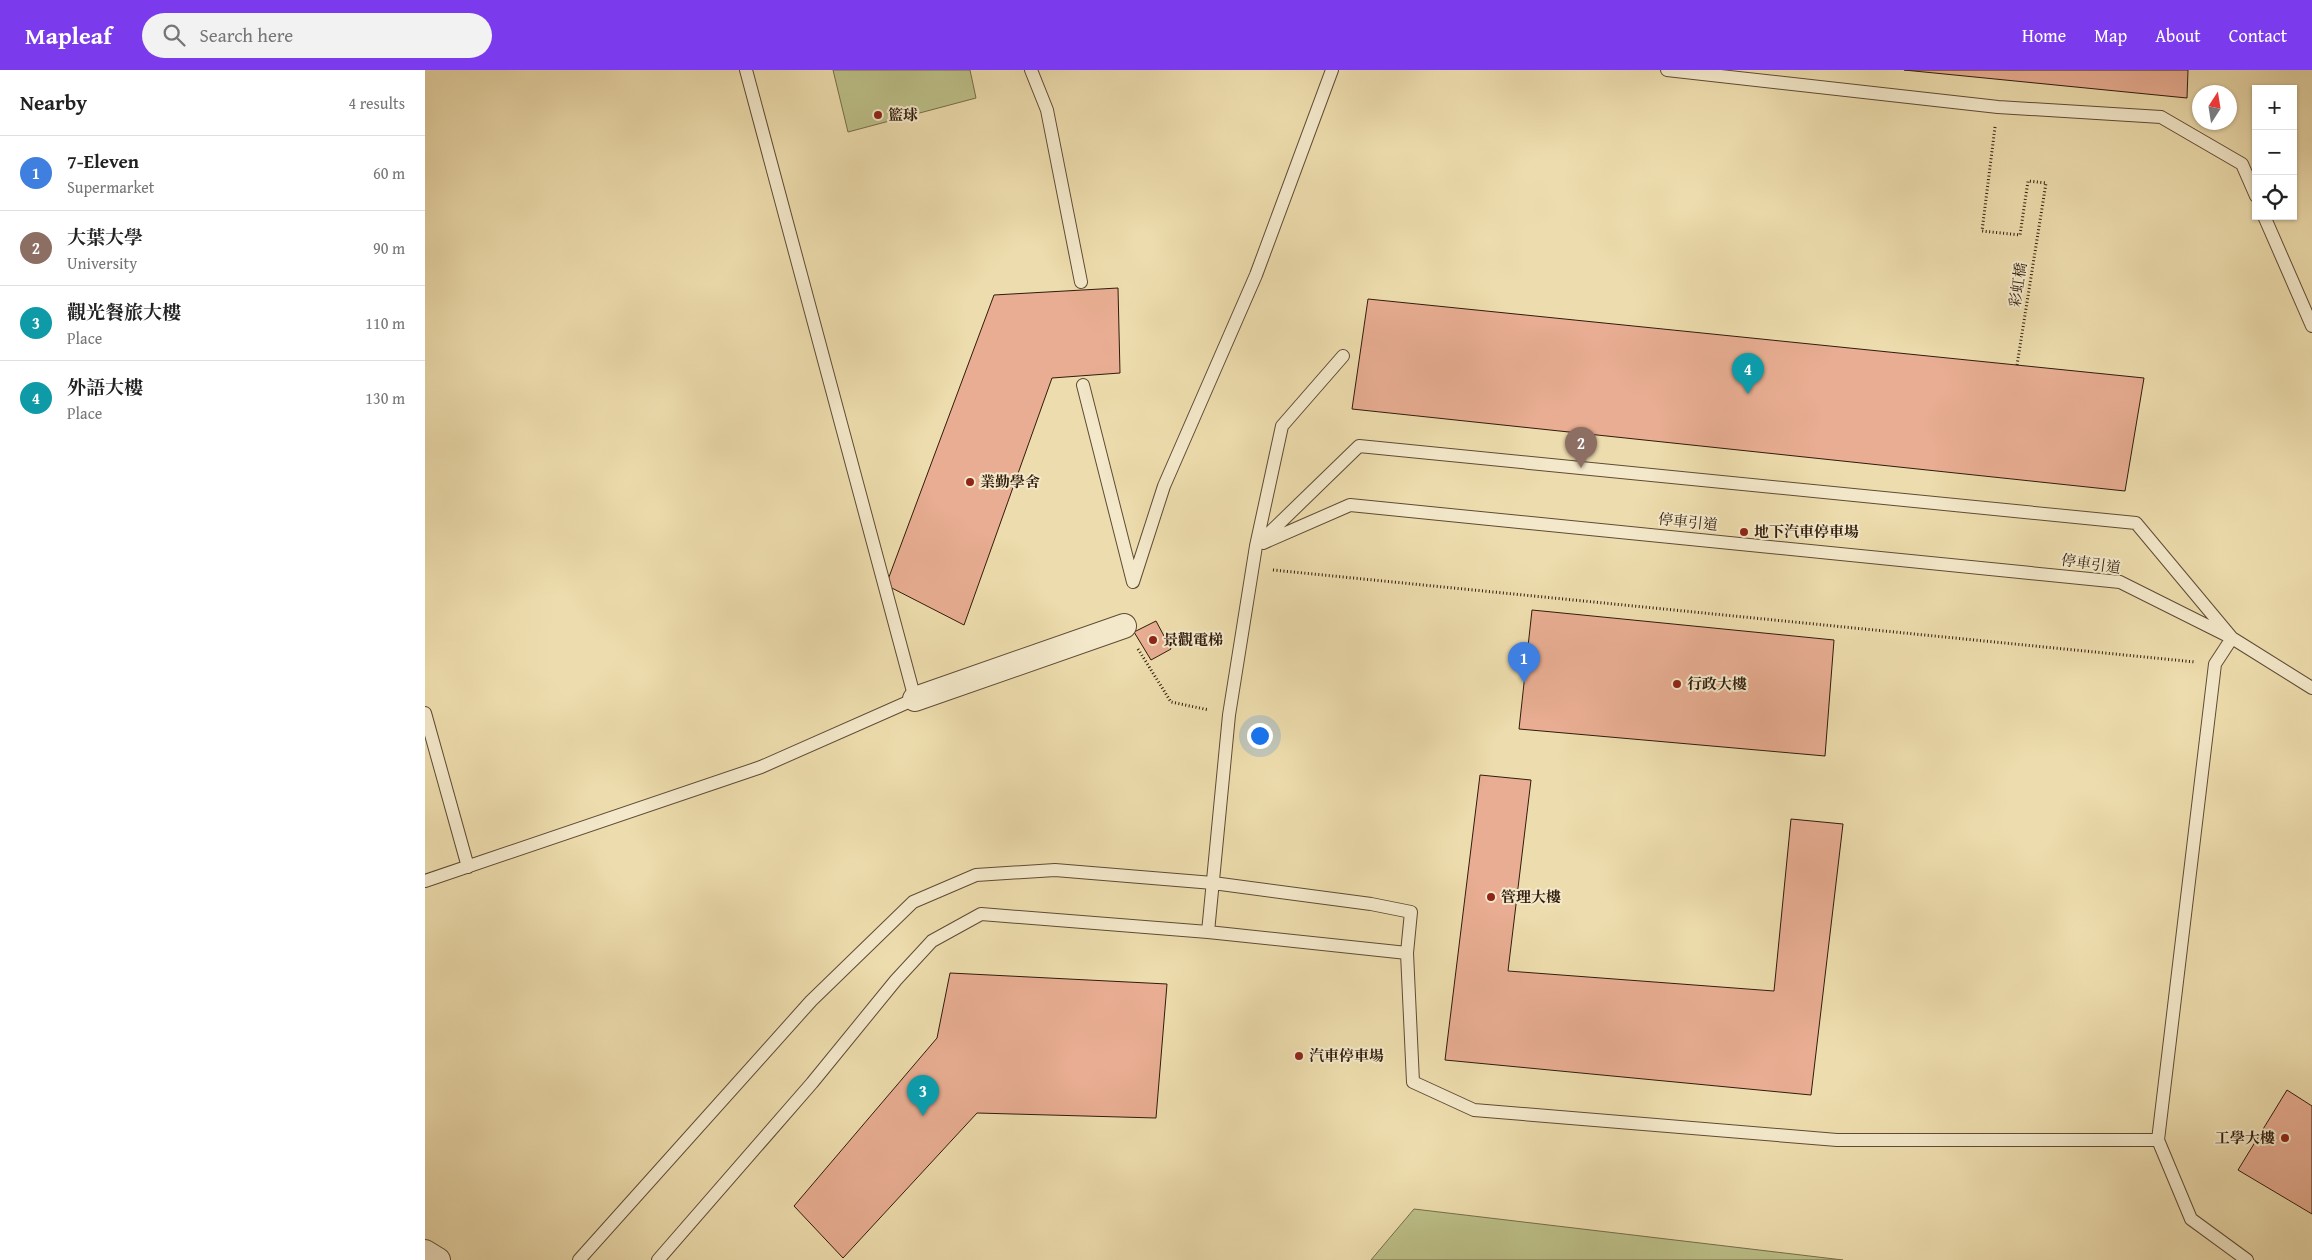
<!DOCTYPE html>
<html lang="en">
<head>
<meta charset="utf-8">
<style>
	:root { --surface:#fff; --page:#f2f2f2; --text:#222; --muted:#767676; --line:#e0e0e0; --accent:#7c3aed }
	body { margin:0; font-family:"Gentium Book Plus","Noto Serif TC",serif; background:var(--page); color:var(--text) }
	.controls { position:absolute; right:15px; top:15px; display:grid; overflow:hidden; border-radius:0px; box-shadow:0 1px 4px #0004 }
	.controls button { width:45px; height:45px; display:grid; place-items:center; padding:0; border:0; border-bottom:1px solid var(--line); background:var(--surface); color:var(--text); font:25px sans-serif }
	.compass { position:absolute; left:1767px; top:15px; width:45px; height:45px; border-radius:50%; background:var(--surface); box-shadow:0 1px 4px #0004; rotate:12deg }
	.you { position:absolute; left:834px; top:665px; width:18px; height:18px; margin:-12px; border:4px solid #fff; border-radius:50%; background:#1a73e8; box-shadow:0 0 0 8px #1a73e833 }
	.badge { display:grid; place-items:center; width:32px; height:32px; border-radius:50%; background:var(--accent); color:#fff; font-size:16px; font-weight:700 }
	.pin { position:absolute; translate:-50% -41px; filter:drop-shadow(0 1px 2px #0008) }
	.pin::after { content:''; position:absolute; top:26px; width:18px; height:15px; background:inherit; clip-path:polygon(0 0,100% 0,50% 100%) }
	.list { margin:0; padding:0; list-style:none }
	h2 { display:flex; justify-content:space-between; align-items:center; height:65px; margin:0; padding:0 20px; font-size:21px }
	h2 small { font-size:16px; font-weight:400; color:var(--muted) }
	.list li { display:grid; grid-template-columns:32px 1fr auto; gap:15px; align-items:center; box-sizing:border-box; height:75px; padding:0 20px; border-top:1px solid var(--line) }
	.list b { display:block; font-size:19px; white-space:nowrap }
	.list p { margin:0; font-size:16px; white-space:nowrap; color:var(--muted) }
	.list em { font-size:16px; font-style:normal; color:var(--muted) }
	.icon { flex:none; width:28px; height:28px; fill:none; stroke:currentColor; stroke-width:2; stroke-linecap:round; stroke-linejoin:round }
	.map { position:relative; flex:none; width:1887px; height:1190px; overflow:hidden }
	header { display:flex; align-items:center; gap:30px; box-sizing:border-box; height:70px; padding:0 25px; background:var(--accent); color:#fff }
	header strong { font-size:24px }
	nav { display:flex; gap:28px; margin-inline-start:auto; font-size:18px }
	.search { width:350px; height:45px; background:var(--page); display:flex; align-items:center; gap:12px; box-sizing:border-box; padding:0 18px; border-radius:28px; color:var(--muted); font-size:19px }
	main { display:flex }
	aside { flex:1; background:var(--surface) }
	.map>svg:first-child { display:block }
	.green { fill:#bcbf88; stroke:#766d4a }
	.building { fill:#e8ad92; stroke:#301b0c }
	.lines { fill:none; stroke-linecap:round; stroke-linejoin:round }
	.service-casing { stroke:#5f4b34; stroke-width:14 }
	.minor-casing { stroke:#5f4b34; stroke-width:26 }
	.path { stroke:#301b0c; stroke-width:3; stroke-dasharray:1 2.5; stroke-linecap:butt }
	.service { stroke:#f3e8ca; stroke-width:12 }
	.minor { stroke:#f3e8ca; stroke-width:24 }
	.poi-dot { fill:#8f2418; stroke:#f3e8ca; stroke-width:2 }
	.labels { text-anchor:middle; stroke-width:4; stroke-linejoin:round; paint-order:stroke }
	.poi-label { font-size:15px; font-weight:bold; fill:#301b0c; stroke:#f3e8ca; text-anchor:start }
	.street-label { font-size:15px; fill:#301b0c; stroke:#f3e8ca }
</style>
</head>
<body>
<header>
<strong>Mapleaf</strong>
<div class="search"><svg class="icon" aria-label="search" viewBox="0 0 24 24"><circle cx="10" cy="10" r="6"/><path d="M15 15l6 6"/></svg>Search here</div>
<nav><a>Home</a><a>Map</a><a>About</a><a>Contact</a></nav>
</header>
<main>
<aside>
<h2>Nearby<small>4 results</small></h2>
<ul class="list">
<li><span class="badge" style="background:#3f7fe0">1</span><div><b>7-Eleven</b><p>Supermarket</p></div><em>60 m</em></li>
<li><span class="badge" style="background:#8d6e63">2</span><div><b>大葉大學</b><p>University</p></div><em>90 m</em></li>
<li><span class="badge" style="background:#0f9aa8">3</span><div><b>觀光餐旅大樓</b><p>Place</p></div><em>110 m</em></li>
<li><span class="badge" style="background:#0f9aa8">4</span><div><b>外語大樓</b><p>Place</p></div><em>130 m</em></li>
</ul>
</aside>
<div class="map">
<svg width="1887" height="1190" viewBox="0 0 1887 1190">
	<rect width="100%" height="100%" fill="#eddcad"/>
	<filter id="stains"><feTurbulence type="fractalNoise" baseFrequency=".004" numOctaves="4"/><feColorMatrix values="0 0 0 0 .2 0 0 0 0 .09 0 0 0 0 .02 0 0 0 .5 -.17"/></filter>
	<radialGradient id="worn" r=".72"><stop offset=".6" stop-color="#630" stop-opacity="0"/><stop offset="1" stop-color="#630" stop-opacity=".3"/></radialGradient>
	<path class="green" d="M408,0H545L551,28L423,62Z
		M989,1139L1418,1190H946Z"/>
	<path class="building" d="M1479,0H1763L1762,28Z
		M693,218L695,303L627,308L539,555L461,515L569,225Z
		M943,229L1719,308L1700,421L927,339Z
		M1107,540L1409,570L1400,686L1094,659Z
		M731,551L746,579L726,590L709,562Z
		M1055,705L1106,710L1083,901L1349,921L1366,749L1418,754L1386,1025L1020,990Z
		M525,903L742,914L731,1048L552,1043L418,1188L369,1136L512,968Z
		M1862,1020L1887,1036V1144L1813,1100Z"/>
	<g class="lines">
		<defs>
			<path id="service" d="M606,0L622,40L656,212
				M1242,0L1573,37L1736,47L1817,94L1831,126
				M1839,146L1887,256
				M658,315L708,512L739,416L831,205L907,0
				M838,473L925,435L1695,512L1801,565
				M831,476L857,356L918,286
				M0,643L43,797
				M0,811L336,697L490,629L321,0
				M783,862L804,645L831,476L934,376L1711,453L1807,568
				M1733,1070L1766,1149L1822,1190
				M154,1190L386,931L488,832L551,805L630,800L788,813L946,834L986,842L982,883L988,1012L1049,1040L1412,1070H1733L1790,594L1807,568L1887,618
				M233,1190L387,1013L471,910L507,871L556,844L783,862L982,883"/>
			<path id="minor" d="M490,629L699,556
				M0,1182L13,1190"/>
		</defs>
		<use href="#service" class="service-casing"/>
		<use href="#minor" class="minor-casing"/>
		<path class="path" d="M1570,57L1557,161L1595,165L1603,111L1621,113L1592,295
			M848,500L1770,592
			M713,579L746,632L784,640"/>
		<use href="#service" class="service"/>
		<use href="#minor" class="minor"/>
	</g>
	<g class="poi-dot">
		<circle cx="453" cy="45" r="5"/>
		<circle cx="545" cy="412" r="5"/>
		<circle cx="1319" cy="462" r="5"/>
		<circle cx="728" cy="570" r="5"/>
		<circle cx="1252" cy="614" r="5"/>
		<circle cx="1066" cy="827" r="5"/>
		<circle cx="874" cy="986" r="5"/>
		<circle cx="1860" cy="1068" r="5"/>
	</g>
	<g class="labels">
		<g class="poi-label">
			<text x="463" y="50">籃球</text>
			<text x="555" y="417">業勤學舍</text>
			<text x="1329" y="467">地下汽車停車場</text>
			<text x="738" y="575">景觀電梯</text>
			<text x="1262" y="619">行政大樓</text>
			<text x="1076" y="832">管理大樓</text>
			<text x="884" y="991">汽車停車場</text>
			<text x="1850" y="1073" text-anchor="end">工學大樓</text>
		</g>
		<g class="street-label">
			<text transform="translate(1593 215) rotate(-81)" y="5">彩虹橋</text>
			<text transform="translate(1263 452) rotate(6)" y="5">停車引道</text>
			<text transform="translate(1666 494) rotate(8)" y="5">停車引道</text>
		</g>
	</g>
	<rect width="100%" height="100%" filter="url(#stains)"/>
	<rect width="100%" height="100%" fill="url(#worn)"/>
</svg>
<div class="controls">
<button>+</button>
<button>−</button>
<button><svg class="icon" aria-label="locate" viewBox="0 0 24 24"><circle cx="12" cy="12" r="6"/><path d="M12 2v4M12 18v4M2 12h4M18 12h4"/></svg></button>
</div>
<svg class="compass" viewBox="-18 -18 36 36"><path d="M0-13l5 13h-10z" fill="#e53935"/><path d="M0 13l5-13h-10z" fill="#767676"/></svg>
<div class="you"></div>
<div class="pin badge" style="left:1099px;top:613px;background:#3f7fe0">1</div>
<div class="pin badge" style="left:1156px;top:398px;background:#8d6e63">2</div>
<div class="pin badge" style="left:498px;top:1046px;background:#0f9aa8">3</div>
<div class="pin badge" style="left:1323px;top:324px;background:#0f9aa8">4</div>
</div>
</main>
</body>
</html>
